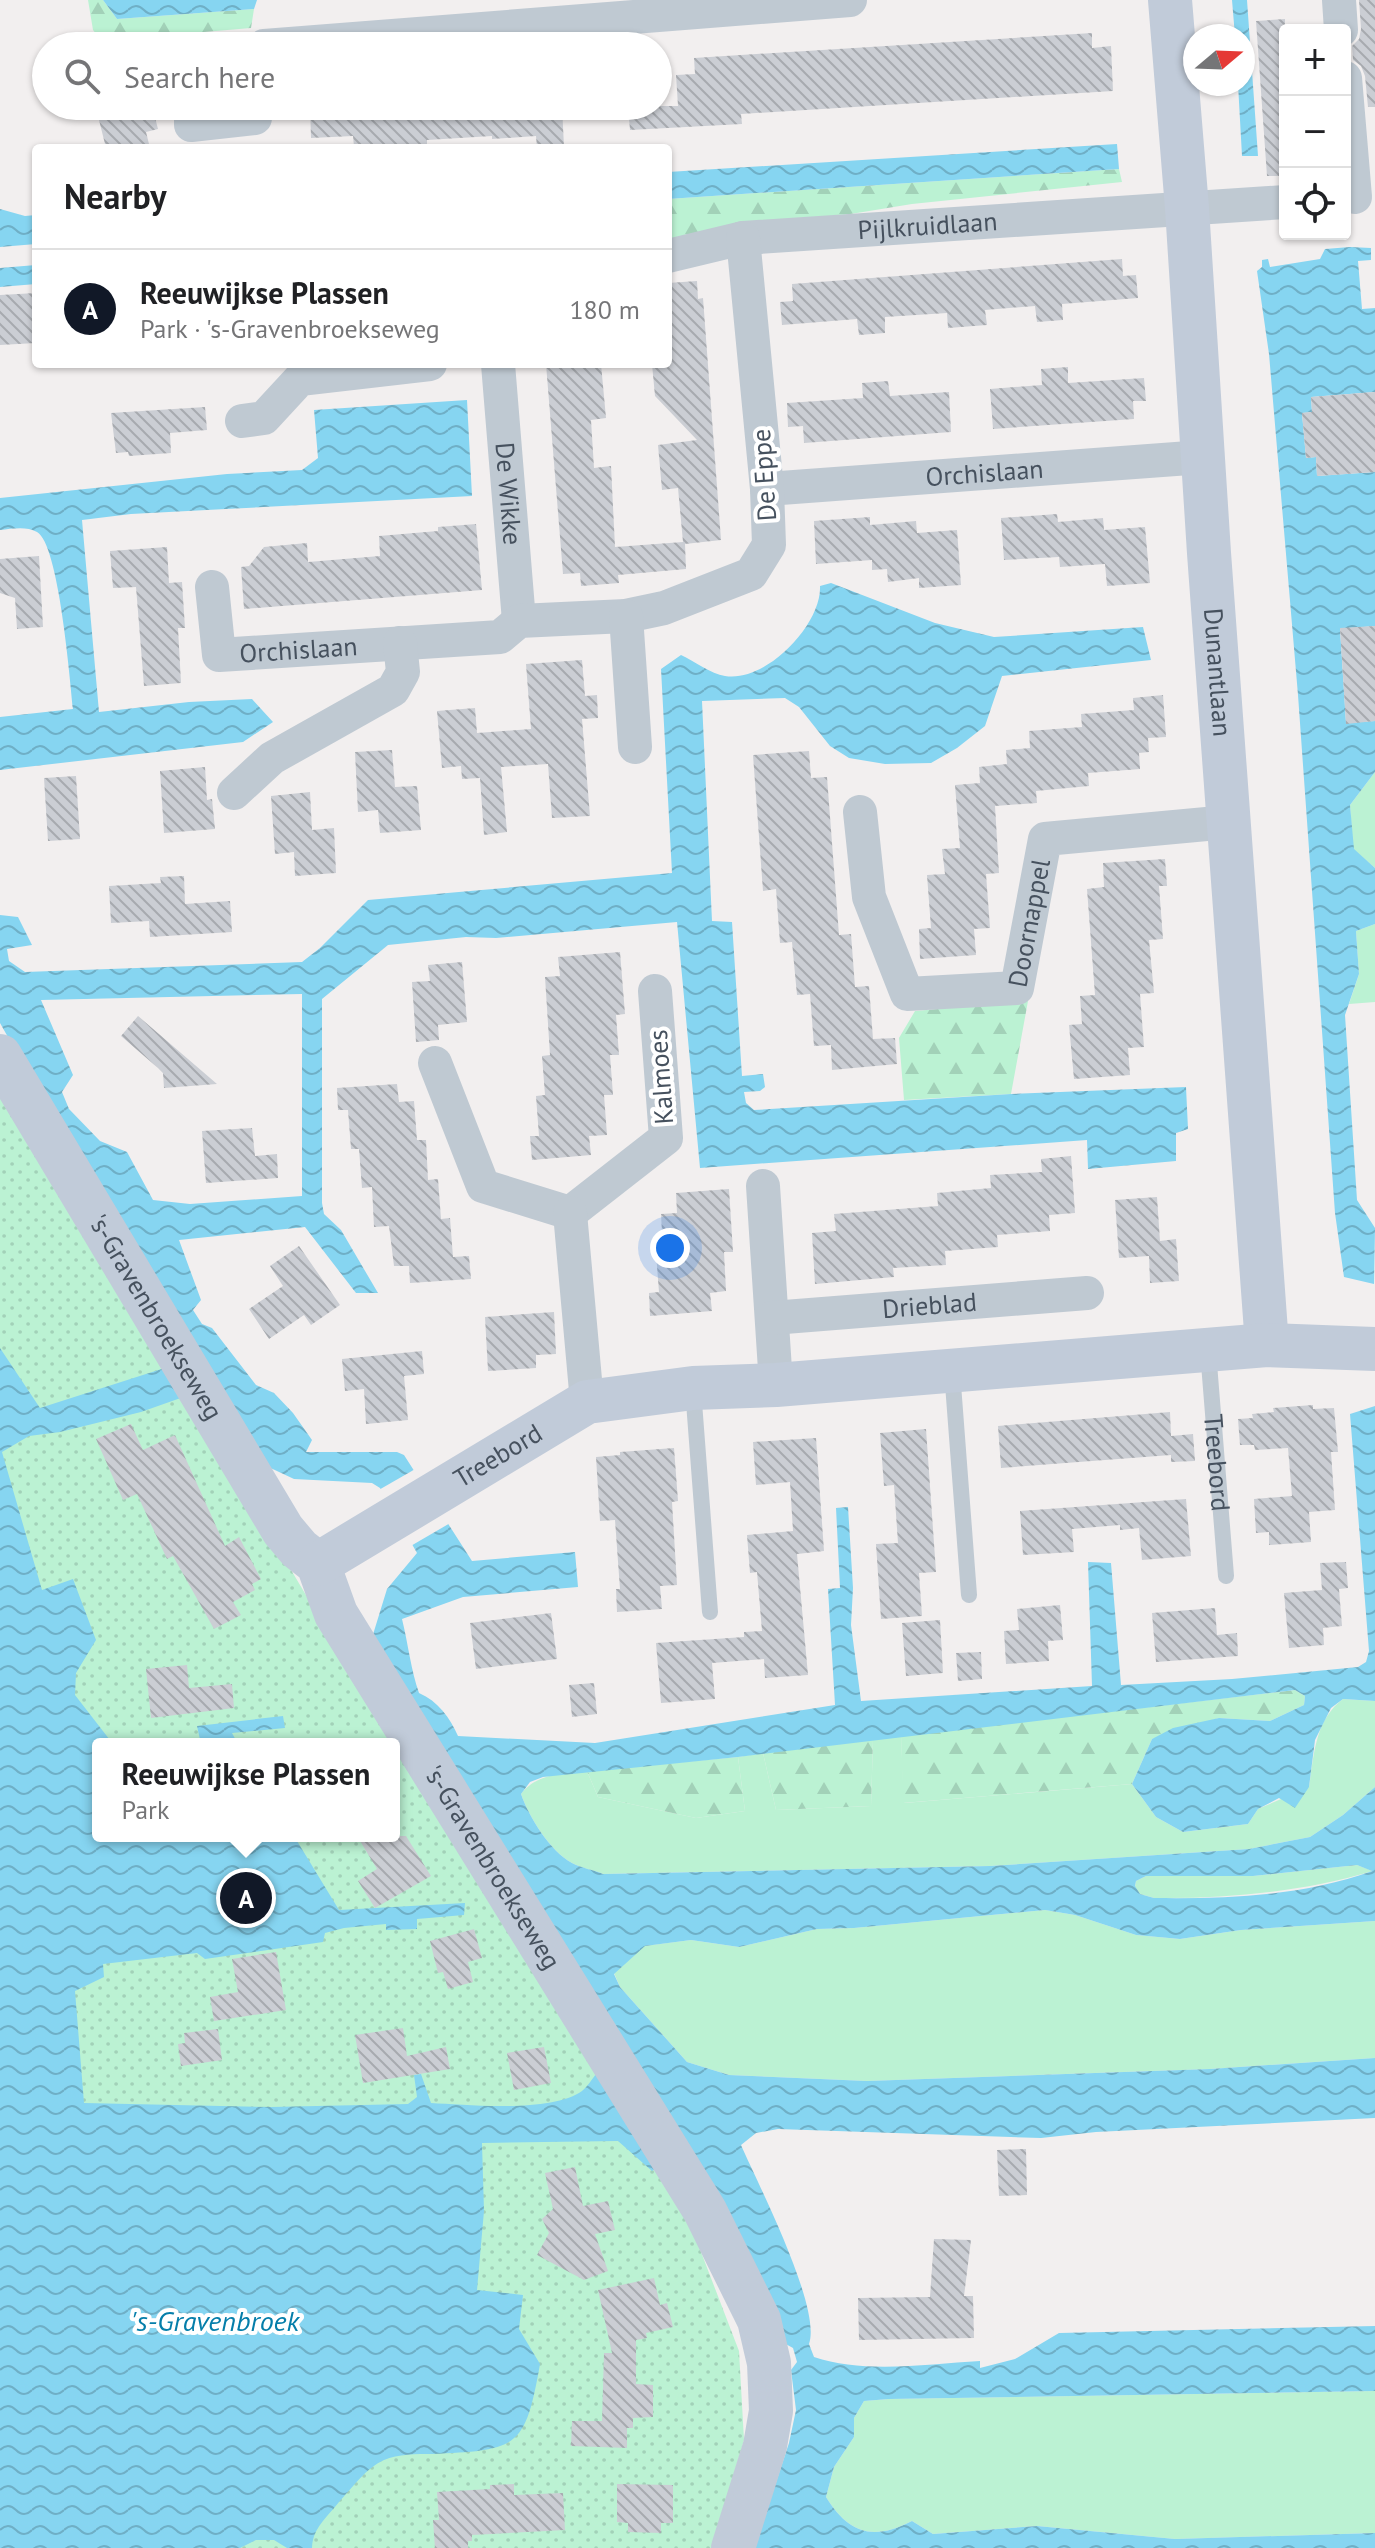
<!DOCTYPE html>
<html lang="en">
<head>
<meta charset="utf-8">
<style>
	:root { --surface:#fff; --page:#f2f2f2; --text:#202124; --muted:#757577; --line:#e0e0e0; --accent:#111827 }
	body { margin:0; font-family:"PT Sans",sans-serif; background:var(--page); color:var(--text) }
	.controls { position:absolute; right:24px; top:24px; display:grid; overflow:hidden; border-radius:8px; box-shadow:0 2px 6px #0004 }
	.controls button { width:72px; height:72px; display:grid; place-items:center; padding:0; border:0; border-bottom:2px solid var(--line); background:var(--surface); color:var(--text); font:40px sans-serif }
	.compass { position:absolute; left:1183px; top:24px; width:72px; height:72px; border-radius:50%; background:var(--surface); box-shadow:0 2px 6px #0004; rotate:71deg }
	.you { position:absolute; left:670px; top:1248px; width:28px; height:28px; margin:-20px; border:6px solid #fff; border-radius:50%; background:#1a73e8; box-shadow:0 0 0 12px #1a73e833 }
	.badge { display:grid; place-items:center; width:52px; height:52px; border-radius:50%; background:var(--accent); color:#fff; font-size:26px; font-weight:700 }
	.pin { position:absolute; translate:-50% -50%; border:4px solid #fff; box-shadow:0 2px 8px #0006 }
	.popup { position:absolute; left:92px; top:1738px; width:308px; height:104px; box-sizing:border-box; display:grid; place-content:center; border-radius:8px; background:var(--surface); filter:drop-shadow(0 2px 6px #0005); font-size:26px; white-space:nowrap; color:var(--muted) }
	.popup b { font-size:30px; color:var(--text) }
	.popup::after { content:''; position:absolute; left:50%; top:100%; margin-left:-16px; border:16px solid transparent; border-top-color:var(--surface) }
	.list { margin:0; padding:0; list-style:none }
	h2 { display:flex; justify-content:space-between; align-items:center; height:104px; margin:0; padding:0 32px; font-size:34px }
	h2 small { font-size:26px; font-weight:400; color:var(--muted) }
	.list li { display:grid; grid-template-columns:52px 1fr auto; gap:24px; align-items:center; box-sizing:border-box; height:120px; padding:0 32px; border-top:2px solid var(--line) }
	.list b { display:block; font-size:30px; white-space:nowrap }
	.list p { margin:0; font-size:26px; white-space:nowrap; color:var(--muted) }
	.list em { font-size:26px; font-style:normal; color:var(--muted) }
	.icon { flex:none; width:44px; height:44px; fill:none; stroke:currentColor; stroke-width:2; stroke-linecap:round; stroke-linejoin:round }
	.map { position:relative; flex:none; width:1375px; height:2548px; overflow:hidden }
	.search { position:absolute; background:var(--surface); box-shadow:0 2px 6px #0004; left:32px; top:32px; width:640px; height:88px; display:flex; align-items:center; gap:20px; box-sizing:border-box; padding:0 28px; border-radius:44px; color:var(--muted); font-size:30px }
	.panel { position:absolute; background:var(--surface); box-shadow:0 2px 6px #0004; left:32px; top:144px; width:640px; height:224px; border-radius:8px }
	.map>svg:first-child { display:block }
	.green { fill:#bbf2d3 }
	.forest { fill:url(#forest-firs) }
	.park { fill:url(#park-dots); fill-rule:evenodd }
	.water { fill:url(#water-waves); fill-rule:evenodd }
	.pier { fill:#f2efef }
	.building { fill:url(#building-back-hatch) }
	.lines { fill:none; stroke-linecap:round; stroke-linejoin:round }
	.lane { stroke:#bfc9d2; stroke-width:16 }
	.street { stroke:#bfc9d2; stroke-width:34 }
	.secondary { stroke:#c1cbd9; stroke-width:44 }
	.labels { text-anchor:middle; stroke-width:8; stroke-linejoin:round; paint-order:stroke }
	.street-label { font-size:26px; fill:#46515e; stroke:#fff }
	.water-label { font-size:28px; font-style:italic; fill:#057eaa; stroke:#fff }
</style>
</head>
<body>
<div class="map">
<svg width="1375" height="2548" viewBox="0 0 1375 2548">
	<defs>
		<pattern id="forest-firs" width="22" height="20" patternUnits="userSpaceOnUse" patternTransform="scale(2)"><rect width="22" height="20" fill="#bbf2d3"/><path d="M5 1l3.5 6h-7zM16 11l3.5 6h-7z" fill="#a2d1b8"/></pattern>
		<pattern id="park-dots" width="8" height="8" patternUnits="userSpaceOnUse" patternTransform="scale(2)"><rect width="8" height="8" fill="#bbf2d3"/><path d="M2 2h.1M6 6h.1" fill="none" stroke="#a2d1b8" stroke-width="1.8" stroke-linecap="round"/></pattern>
		<pattern id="water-waves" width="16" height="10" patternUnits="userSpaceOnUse" patternTransform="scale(2)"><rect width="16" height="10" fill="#86d5f1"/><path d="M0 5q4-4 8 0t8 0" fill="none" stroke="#6fafc6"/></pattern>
		<pattern id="building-back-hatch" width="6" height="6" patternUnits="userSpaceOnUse" patternTransform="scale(2)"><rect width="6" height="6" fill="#cbced4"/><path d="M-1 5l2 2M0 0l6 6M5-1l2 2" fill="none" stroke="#a7aaaf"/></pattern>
	</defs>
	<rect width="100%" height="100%" fill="#f2efef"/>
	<path class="green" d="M1375,772V868L1353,849L1350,805Z
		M1375,924V1002L1349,1004L1359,974L1356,931Z
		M1343,1699L1375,1701V1787L1343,1815L1310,1837L1249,1849L990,1866L603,1874C593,1870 581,1868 572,1863C550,1851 529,1817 521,1794C537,1773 562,1774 587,1771L598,1797L696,1818L745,1811L738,1757L763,1753L776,1810L871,1806L873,1740L901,1736L904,1803L1132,1784L1156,1817L1183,1832L1248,1824L1258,1809L1309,1787C1314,1755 1315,1720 1343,1699Z
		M1357,1865L1373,1871C1301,1892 1228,1899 1154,1898L1140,1894L1135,1887L1136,1881L1146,1876H1253Z
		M1045,1910L1075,1915L1136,1935L1180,1939L1241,1930L1375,1921V2058L1210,2069L867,2081L729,2075L687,2062L620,1987L614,1973L644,1946L691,1940L739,1947L817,1929L854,1928Z
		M1375,2391V2533L1175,2539L1037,2526L933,2534L912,2521C873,2541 849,2534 826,2497L834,2467L854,2437V2418L864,2401L889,2399Z"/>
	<path class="forest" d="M88,0H103L117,19L254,9L251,28L133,38L111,43L101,40L93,30Z
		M1119,169L1122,182L912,204L668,244V199Z
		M1028,1001L1011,1094L904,1100L899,1038L915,1011Z
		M1295,1690L1305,1696L1304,1705L1270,1721L1219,1718L1152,1739L1132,1784L903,1803L901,1736Z
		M873,1740L871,1806L776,1810L763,1753Z
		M738,1757L745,1811L696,1818L598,1797L587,1771Z"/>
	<path class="park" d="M0,1081L400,1753L683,2205L739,2351L744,2440L712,2548H0ZM98,1744H394V1836H98Z"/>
	<path class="water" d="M103,0H257L254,9L117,19Z
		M1232,0H1247L1258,156H1242L1238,84H1243V36H1235Z
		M1117,144L1119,169L668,199V172Z
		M0,209L25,216L36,215V244L0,247Z
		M1350,247L1371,248V260L1358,261L1362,309L1375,308V392L1311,397L1312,412L1302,413L1306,458L1316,457L1317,476L1375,472V626L1340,629L1346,723L1375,721V772L1350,805L1354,849L1375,868V924L1356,931L1359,974L1345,1015L1357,1200L1375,1228L1374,1284L1344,1277L1335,1213L1298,695L1269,354L1257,271L1262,267V260L1268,259L1270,267L1320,259L1325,249Z
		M36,265V284L0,287V268Z
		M467,400L472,496L131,514L82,520L99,712L189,702L252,699L273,722L243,742L0,770V717L73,709C70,680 59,544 37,532C26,526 12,529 0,530V498L227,474L302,470L318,458L314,410Z
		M831,583L935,623L994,637L1143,627L1151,660L1002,676L985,726L957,748L931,763L885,764L849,758L830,746L799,707L785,698L702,701L712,921L732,922L742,1076L763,1074L765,1087L760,1091L744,1092L746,1103L754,1110L1011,1094L1186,1087L1188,1129L1176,1133V1161L1088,1169L1087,1140L700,1168L677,922L496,938L466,937L388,945L322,999V1203L324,1214L341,1230L378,1293H356L305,1227L179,1240L201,1300L193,1310L202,1324L212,1328L256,1385L274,1393L293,1413L312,1440L306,1452H397L404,1455L472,1561L575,1552L578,1587L463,1597L402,1619C408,1643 411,1671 419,1693C438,1701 450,1718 458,1736L595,1743L835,1705L828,1589L840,1588L836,1508L848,1507L853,1588L851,1625L861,1701L1092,1686L1088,1562L1111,1563L1121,1685L1232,1679L1358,1667L1366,1662L1369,1651L1350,1414L1375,1406V1701L1343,1699L1331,1708L1315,1740L1309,1787L1295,1808L1279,1798L1258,1809L1248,1824L1183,1832L1156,1817L1132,1784L1152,1739L1173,1728L1219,1718L1270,1721L1304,1705L1305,1696L1295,1690L738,1757L543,1777L530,1782L521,1794C529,1817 550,1851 572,1863C581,1868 594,1870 603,1874L990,1866L1249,1849L1310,1837L1343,1815L1375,1787V1921L1241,1930L1180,1939L1136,1935L1075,1915L1045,1910L854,1928L817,1929L739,1947L691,1940L645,1946L614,1974L620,1987L687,2062L729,2075L867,2081L1210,2069L1375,2058V2118L1096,2132L1041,2138L778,2129L756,2133L741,2145C758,2184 822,2308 809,2344L814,2357C863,2374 928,2364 980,2361V2368L1015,2359L1059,2333L1375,2326V2391L889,2399L864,2401L854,2418V2437L834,2467L826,2497C849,2534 873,2541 912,2521L933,2534L1037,2526L1175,2539L1375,2533V2548H754L789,2443L796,2410L791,2370L797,2362L793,2348L782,2342L371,1641L387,1589L417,1553L380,1488L372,1483L294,1479L262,1464L192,1394L141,1412L60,1432L29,1436L2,1452L42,1590L73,1579L96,1640L76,1673L75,1695L113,1744H98V1836H294L339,1910L465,1903L464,1915L417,1919V1929L386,1930V1924L344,1928L325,1933L323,1942L205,1959L197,1953L103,1964L104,1977L75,1991L84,2103L271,2107L408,2104L417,2097L414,2075L421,2074L431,2103C468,2105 552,2113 582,2091C588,2086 593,2078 598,2071L659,2166L652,2171L618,2141L482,2143L484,2211L477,2290L523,2295L519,2329L540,2364C525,2449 518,2450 432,2454C417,2454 398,2454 384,2460C366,2468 352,2488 339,2502C327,2517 312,2529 312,2548H287L274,2540H256L240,2548H0V1348L40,1408L174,1365L48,1108L0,1023V915L18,917L32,945L7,949L9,961L25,972L302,962L320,948L368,900L672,873L661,669L681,655C694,661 711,674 725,676C766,683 822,624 820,586ZM302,994V1196L190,1204L153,1200L127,1152L100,1141L69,1109L62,1092L73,1075L41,1000ZM1357,1865L1372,1871C1304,1896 1226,1899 1154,1898L1140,1894L1135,1886L1136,1881L1146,1876H1253Z
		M283,1716L285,1728L232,1733L238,1744H201L197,1726Z"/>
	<path class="pier" d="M417,1468L452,1522L409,1547L377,1491Z"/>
	<path class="building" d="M1359,0H1375V107H1368L1365,76L1361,66L1353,60L1352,46L1359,39L1361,29Z
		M1285,19V176H1267L1256,21Z
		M1092,33V48L1111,46L1113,91L741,114L742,124L630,130L628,106H678L676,75L695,74L694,58Z
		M114,106H152L158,129L146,132L150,148H106L98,116L116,111Z
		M310,106H562L564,147L537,148L536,136L492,139V136L427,140V148H398V144L354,147L353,136L311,138Z
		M1122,259L1123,276L1136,275L1138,298L1062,304L1063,320L1037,322L1035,306L985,310L987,325L948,328L947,313L885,317V333L859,335L857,319L782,325L780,302L793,301L792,284Z
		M697,281L698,299L703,298L721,540L685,544L686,569L618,575L619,583L581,586L580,573L563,574L546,364H601L606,418L591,420L594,468L611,466L615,547L683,542L678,488L662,490L658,445L697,440L655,396L652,364H668V283Z
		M36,293V343L0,345V295Z
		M1068,367V383L1144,378L1146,401H1133L1134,419L993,429L990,389L1042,385L1041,369Z
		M888,381L890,396L949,392L951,432L804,443L803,426L788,427L787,403L863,398L862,383Z
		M1375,392V472L1317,476L1316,457L1306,458L1302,413L1312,412L1311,397Z
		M205,407L207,430L170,433L171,453L129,456L128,452L116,453L111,413Z
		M1057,514L1058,522L1103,518L1104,530L1145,527L1150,583L1107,586L1105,564L1060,567L1059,557L1004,560L1001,518Z
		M870,517V525L916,521L917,533L957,530L961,585L919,588V578L888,582L887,569L872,570V560L816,564L814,521Z
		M476,524L482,590L244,609L241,567L249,566L264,547L307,543L308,562L380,556L379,536L438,531V527Z
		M167,547L169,583L182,582L185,628H178L181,683L144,686L136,587L113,588L110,551Z
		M39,556L43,627L17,629L15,598L0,593V559Z
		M1375,626V721L1346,724L1340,628Z
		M582,660L585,696L597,695L598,718L582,719L590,816L552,818L548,764L501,767L507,832L484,835L480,778L462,779L461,766L442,768L437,711L475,708L477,733L531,729L526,664Z
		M1163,695L1166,737L1148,738L1149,752L1139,753L1140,769L1088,773L1089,786L1036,791L1037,803L995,806L999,873L986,874L990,928L974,929L976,955L920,959L919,929L931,928L927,875L945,874L942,849L960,848L955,785L980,783L979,767L1007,764L1006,750L1030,748L1029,731L1082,727L1081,714L1134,710L1133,698Z
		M392,750L395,787L417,786L421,830L380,833L378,810L358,812L355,752Z
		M809,751L811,778L827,777L839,935L851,934L855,987L869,986L873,1039L895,1038L897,1064L832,1070L831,1045L814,1046L810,994L797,995L792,942L780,943L776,889L763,891L753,755Z
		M205,767L207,800L212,799L215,829L164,833L160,771Z
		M76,776L80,839L48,841L44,778Z
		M310,792L312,830L334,828L336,873L295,876L294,852L275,854L271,796Z
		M1165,859L1167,886H1159L1163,939L1149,940L1154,993L1140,994L1144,1047L1128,1048L1130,1075L1074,1079L1069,1025L1082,1024L1080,996L1095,995L1087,889L1104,887L1103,863Z
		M184,876L185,904L230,901L232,932L150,937L149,921L111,923L109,886L161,883L160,877Z
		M620,952L625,1014L616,1015L619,1055H610L613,1095H604L607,1135L589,1136L591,1155L532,1160L530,1136H539L536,1096L545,1095L542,1056L550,1055L545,977L560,976L558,957Z
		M462,962L467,1022L438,1025L439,1040L416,1042L412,982L430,981L428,965Z
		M138,1016L217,1084L164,1088L163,1073L158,1068L121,1036Z
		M397,1084L399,1102L414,1101L417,1140H426L428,1180L438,1179L441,1219L450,1218L453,1257L469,1256L471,1279L410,1283L409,1266H394L389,1226L374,1227L372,1187L362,1188L359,1149H351L348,1110H338L337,1088Z
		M252,1128L255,1156L277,1154L278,1178L206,1183L202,1131Z
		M1071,1156L1075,1213L1049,1215L1050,1231L997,1235L998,1247L945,1251L946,1265L893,1268L894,1277L815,1284L812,1233L836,1231L834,1214L938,1206L937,1193L991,1188L990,1175L1042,1172L1041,1159Z
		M729,1189L733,1252H724L726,1291L710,1293L712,1311L650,1316L649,1293L659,1292L656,1253L663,1252L661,1214L677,1213L676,1193Z
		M1157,1197L1160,1241L1176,1239L1179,1281L1150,1283L1149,1256L1119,1258L1115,1200Z
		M299,1246L340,1305L311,1325L304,1315L269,1339L249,1309L283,1286L270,1266Z
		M554,1312L556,1354L536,1355V1368L488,1371L485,1317Z
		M422,1351L424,1374L404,1376L408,1420L366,1424L364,1389L345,1391L342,1359Z
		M1313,1405V1409L1334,1408L1338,1452H1331L1335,1510L1309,1512L1311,1542L1269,1545V1532L1256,1533L1254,1499L1292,1496L1288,1448L1255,1450L1254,1445H1240L1238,1419L1253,1418L1252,1414L1274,1412L1273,1408Z
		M1170,1412L1171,1436L1193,1434L1195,1461L1171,1462V1455L1001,1468L998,1426Z
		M131,1424L143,1450L175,1435L225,1546L239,1537L261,1579L252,1584L255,1590L233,1602L241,1615L214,1629L173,1556L167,1559L137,1494L123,1500L96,1439Z
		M926,1429L936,1572L919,1573L922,1616L881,1619L876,1544L898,1543L894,1485L884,1486L880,1433Z
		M816,1438L824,1551L797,1554L808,1675L765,1678L764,1659L712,1663L715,1699L661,1703L656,1643L744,1637V1632L762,1631L757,1572L750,1573L747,1535L793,1531L790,1482L756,1485L753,1442Z
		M674,1448L678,1501L672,1502L677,1585L660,1586L662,1609L617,1612L616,1589H620L615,1520L600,1521L596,1457L620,1455V1452Z
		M1186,1499L1191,1556L1142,1560L1139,1528L1120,1530V1525L1072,1529L1074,1552L1023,1555L1020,1511Z
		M1346,1562L1348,1588L1339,1589L1342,1626L1323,1628L1324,1645L1289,1648L1284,1593L1322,1590L1320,1563Z
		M1060,1605L1063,1640L1048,1641L1049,1661L1006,1664L1004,1631L1019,1630L1017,1609Z
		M1215,1608L1217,1635L1237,1633L1238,1656L1156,1662L1152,1613Z
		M551,1613L557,1659L476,1669L470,1623Z
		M940,1620L943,1673L906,1676L902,1623Z
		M981,1652L982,1679L958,1681L956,1653Z
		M187,1665L189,1688L232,1684L234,1708L151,1718L146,1669Z
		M594,1683L597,1714L572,1717L569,1685Z
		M357,1836H406L431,1876L375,1908L358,1881L377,1869Z
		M474,1929L482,1958L468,1962L473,1982L448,1989L443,1972L438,1973L430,1941Z
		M276,1952L286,2010L214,2021L210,1997L238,1992L232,1959Z
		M403,2028L407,2056L446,2047L450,2069L363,2083L355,2035Z
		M218,2029L222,2060L181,2066L178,2044L185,2043L184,2033Z
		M544,2047L551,2083L514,2090L507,2053Z
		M1026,2149L1027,2195L999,2196L997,2150Z
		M575,2167L583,2206L608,2201L615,2230L595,2234L608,2271L584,2280L537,2255L549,2233L542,2219L553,2209L545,2173Z
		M934,2239L971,2240L964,2296H973L974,2338L859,2340L858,2298L930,2297Z
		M654,2278L660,2305L667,2303L673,2327L646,2333L647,2338L636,2340V2384L653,2385V2417L633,2418V2428H627V2448L571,2446L572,2421H602L604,2353H612L598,2290Z
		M514,2484V2495L563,2493L565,2530L472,2535V2541H468V2548H435L433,2520H439L437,2492L490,2489V2485Z
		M617,2484L673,2485V2523H661V2533L628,2532V2523L617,2522Z"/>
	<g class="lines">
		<g class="lane">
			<path id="s1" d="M1208,1351L1226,1576"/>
			<path d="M952,1371L969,1595"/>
			<path d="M693,1389L710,1612"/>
		</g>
		<g class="street">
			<path d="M1339,0L1341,30"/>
			<path d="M264,46L850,0"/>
			<path d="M1345,78L1355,197"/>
			<path d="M191,106V125L255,118L256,106"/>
			<path id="s2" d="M668,256L743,238L1285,202"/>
			<path id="s3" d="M498,364L519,621"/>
			<path d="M242,421L264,418L300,379L430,364"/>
			<path id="s4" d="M767,489L1203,457"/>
			<path id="s5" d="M212,587L219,655L500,637L519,621L626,616L664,608L751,574L769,545L767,489L743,238"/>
			<path d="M626,616L635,747"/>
			<path d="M234,793L272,758L393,690L403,672L400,643"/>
			<path id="s6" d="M860,812L869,897L907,994L1017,988L1045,839L1228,822"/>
			<path d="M435,1063L483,1186L570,1213L666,1138L655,991"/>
			<path d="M763,1186L776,1385"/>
			<path d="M570,1213L587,1402"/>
			<path id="s7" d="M772,1318L1087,1293"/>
		</g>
		<g class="secondary">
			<path id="s8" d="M1170,0L1187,208L1209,553L1267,1345"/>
			<path id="s9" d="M0,1056L283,1530L299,1549L318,1564L336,1614L705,2211L759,2320L769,2363L771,2411L765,2446L733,2548"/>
			<path id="s10" d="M318,1564L587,1402L693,1388L776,1385L1267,1345L1375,1349"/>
		</g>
	</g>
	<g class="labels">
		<g class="street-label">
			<text dy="9" stroke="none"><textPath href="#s2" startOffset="262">Pijlkruidlaan</textPath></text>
			<text dy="9" stroke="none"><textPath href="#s4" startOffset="218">Orchislaan</textPath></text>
			<text transform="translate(764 475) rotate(-94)" y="9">De Eppe</text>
			<text dy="9" stroke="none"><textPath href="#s3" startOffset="130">De Wikke</textPath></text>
			<text dy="9" stroke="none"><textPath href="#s5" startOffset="148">Orchislaan</textPath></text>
			<text dy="9" stroke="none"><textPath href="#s8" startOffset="674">Dunantlaan</textPath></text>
			<text dy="9" stroke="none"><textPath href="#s6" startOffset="366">Doornappel</textPath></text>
			<text transform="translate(661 1077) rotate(-94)" y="9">Kalmoes</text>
			<text dy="9" stroke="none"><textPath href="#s7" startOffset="158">Drieblad</textPath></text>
			<text dy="9" stroke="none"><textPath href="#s9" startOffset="304">'s-Gravenbroekseweg</textPath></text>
			<text dy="9" stroke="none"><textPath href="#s10" startOffset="210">Treebord</textPath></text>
			<text dy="9" stroke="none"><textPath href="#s1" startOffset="112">Treebord</textPath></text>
			<text dy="9" stroke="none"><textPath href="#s9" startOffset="952">'s-Gravenbroekseweg</textPath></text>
		</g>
		<g class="water-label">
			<text x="215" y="2331">'s-Gravenbroek</text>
		</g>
	</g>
</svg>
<div class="controls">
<button>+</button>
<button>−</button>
<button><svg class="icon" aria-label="locate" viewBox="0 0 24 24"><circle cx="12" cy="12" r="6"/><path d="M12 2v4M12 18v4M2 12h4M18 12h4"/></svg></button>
</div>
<svg class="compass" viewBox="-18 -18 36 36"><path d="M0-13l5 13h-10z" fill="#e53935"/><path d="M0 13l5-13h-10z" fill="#757577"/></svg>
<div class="you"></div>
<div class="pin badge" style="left:246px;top:1898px">A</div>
<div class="popup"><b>Reeuwijkse Plassen</b>Park</div>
<div class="search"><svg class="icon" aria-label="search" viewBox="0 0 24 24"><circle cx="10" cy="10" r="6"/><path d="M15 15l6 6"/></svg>Search here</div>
<section class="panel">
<h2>Nearby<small></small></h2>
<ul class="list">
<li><span class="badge">A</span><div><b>Reeuwijkse Plassen</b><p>Park · 's-Gravenbroekseweg</p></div><em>180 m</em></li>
</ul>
</section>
</div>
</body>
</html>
